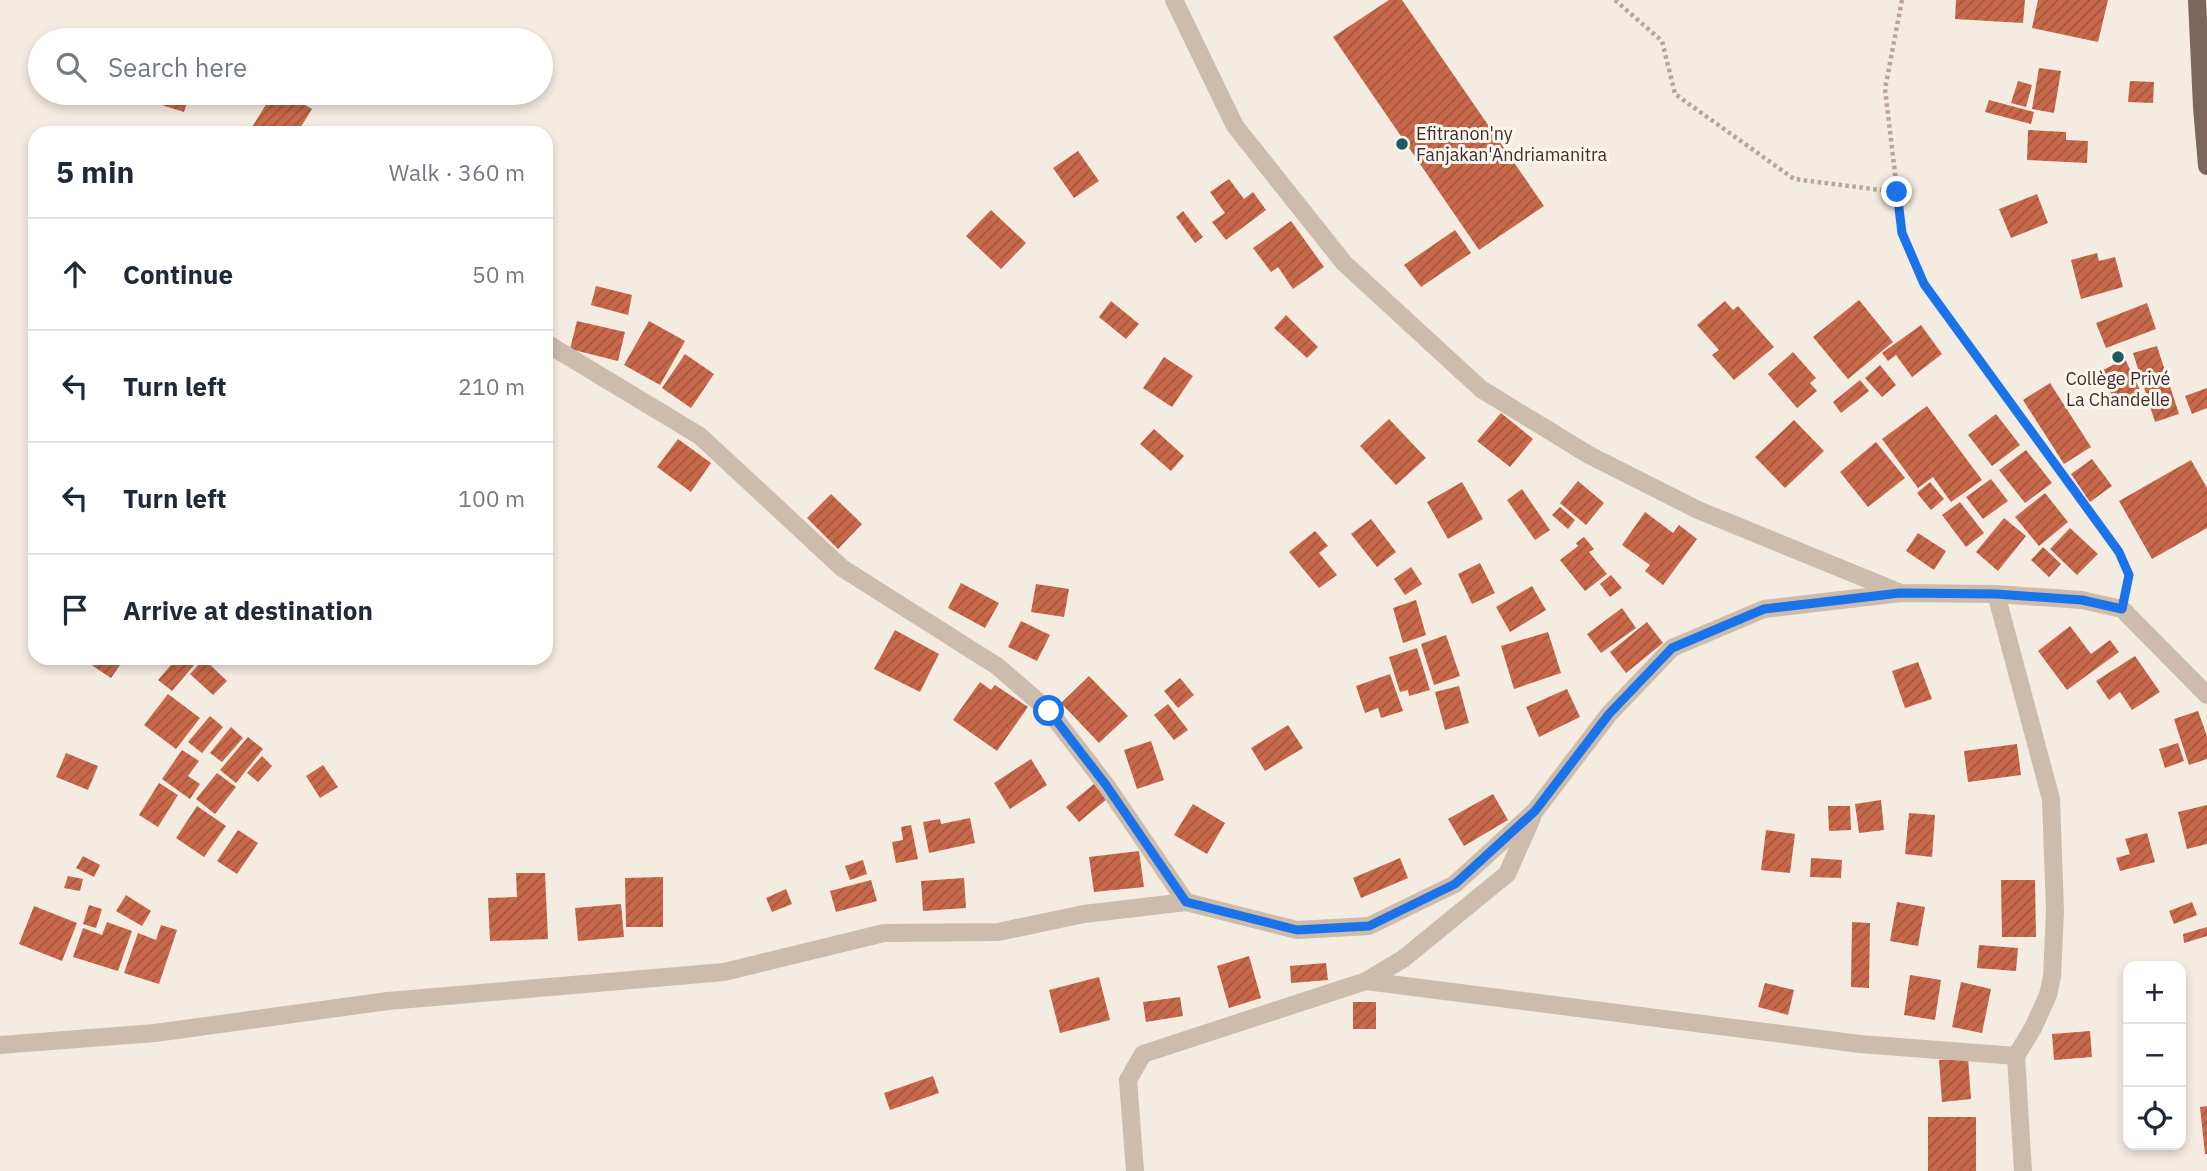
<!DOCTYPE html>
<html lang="en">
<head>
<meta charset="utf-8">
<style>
	:root { --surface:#fff; --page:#f6f6f7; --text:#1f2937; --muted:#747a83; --line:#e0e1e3 }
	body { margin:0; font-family:"IBM Plex Sans",sans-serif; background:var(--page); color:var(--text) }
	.controls { position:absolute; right:21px; bottom:21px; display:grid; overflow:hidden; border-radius:14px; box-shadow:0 4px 10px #0003 }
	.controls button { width:63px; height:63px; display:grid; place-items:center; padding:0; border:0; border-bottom:2px solid var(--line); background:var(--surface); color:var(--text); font:35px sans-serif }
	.stop { position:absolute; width:21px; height:21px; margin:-16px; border:5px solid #1a73e8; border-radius:50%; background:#fff }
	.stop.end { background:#1a73e8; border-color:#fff; box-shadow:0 2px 7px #0008 }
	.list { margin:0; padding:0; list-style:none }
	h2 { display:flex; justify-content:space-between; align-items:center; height:91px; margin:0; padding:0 28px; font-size:30px }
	h2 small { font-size:23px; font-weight:400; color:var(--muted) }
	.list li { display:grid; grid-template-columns:46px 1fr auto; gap:21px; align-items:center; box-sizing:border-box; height:112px; padding:0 28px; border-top:2px solid var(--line) }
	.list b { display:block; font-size:26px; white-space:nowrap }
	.list em { font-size:23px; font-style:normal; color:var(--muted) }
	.icon { flex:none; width:38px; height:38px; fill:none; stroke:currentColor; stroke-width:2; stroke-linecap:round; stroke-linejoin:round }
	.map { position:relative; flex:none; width:2207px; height:1171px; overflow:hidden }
	.search { position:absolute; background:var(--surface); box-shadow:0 4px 10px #0003; left:28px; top:28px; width:525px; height:77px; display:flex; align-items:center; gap:18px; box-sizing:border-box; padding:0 24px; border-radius:38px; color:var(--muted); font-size:26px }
	.panel { position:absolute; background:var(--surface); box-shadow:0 4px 10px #0003; left:28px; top:126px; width:525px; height:539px; border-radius:21px }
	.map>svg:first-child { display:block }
	.building { fill:url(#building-hatch) }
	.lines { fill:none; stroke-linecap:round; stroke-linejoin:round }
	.path { stroke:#b9a596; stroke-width:4.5; stroke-dasharray:3.5 3.5; stroke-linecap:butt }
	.minor { stroke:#cdbbac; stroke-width:18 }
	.major { stroke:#7d675c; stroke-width:18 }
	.route { stroke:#1a73e8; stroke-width:9 }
	.poi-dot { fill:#1f5a5e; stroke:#fbf5ee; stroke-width:2.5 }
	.labels { text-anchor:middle; stroke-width:6; stroke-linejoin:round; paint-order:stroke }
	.poi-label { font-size:18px; fill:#3b302b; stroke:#fbf5ee; text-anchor:start }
</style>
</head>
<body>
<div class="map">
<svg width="2207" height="1171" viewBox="0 0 2207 1171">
	<defs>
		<pattern id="building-hatch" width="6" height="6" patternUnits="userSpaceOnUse" patternTransform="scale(1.75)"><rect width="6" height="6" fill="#c8694b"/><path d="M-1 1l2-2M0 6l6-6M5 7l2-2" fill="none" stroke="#a4573f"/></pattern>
	</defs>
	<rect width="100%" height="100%" fill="#f4ebe1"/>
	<path class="building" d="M1389,0H1402L1544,206L1479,250L1333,37Z
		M1956,0H2025L2023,23L1955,19Z
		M2038,0H2108L2098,42L2032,28Z
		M2039,68L2061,71L2054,113L2032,109Z
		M2018,81L2032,85L2026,107L2011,103Z
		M2130,81L2154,82L2153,103L2128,102Z
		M151,93H190L184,112L149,101Z
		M273,93H285L312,109L297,133L249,132Z
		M1989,100L2034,112L2031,124L1985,112Z
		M2028,130L2066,132V140L2088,141L2087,163L2027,160Z
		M1078,151L1099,181L1074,198L1053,168Z
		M1229,179L1244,199L1253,192L1266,210L1226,240L1212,222L1225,213L1210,192Z
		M2037,194L2048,223L2011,238L1999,209Z
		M991,210L1026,243L1001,269L966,236Z
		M1183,211L1203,237L1195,243L1176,217Z
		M1291,221L1324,267L1293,289L1278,267L1271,272L1253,248Z
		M1455,230L1471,253L1421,287L1404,265Z
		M2097,253L2099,261L2115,257L2123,287L2081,299L2071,260Z
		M596,286L632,295L628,315L591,305Z
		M1859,300L1893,342L1848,379L1813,337Z
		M1111,301L1139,324L1126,339L1099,317Z
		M1725,301L1733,310L1738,306L1774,347L1734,380L1712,355L1719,350L1697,325Z
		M2147,303L2156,329L2106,348L2096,323Z
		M1286,315L1318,347L1307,358L1274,328Z
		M577,321L625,332L618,361L570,349Z
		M649,321L685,341L660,385L624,365Z
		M1921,325L1942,354L1912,377L1896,355L1888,361L1882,353Z
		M2157,346L2179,414L2155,422L2133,353Z
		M1793,352L1816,378L1810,383L1817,391L1797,408L1768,374Z
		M685,354L714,374L691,408L662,388Z
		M1164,357L1193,376L1172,407L1143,388Z
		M2125,359L2141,392L2116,404L2101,371Z
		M1880,365L1896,385L1882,397L1865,378Z
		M1860,380L1869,391L1841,413L1833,402Z
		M2050,383L2091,447L2064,464L2023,400Z
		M2207,388V408L2192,414L2185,396Z
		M1927,406L1982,480L1951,502L1933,477L1918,488L1882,439Z
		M1501,413L1533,439L1510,467L1477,441Z
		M1996,414L2020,445L1992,466L1968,435Z
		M1389,419L1426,458L1396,485L1360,446Z
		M1794,420L1824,451L1785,488L1755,457Z
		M1154,429L1184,456L1171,471L1140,444Z
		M678,439L711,463L691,492L657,467Z
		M1876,442L1905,478L1868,507L1840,472Z
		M2026,450L2052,483L2025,503L1999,470Z
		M2092,459L2112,486L2090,502L2071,474Z
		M2191,460L2207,488V528L2152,559L2119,501Z
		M1991,479L2008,501L1983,519L1966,497Z
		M1578,481L1604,503L1586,525L1560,503Z
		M1462,482L1483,519L1448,539L1427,502Z
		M1930,482L1944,499L1931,510L1917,493Z
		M1522,489L1550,530L1535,540L1507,500Z
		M2045,493L2068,522L2039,546L2015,517Z
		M831,494L862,524L838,549L807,518Z
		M1960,502L1984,533L1966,547L1942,515Z
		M1560,507L1575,520L1568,529L1552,515Z
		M1645,512L1673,533L1679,525L1697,539L1663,585L1645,571L1650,565L1622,545Z
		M2004,518L2026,536L1998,571L1976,552Z
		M1371,519L1396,552L1377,567L1351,534Z
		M2070,528L2098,554L2077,575L2050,549Z
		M1315,531L1328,546L1319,553L1337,575L1319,588L1289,552Z
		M1918,533L1946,551L1934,570L1906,551Z
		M1584,537L1594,549L1589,552L1607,574L1585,591L1560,560L1578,546L1576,543Z
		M2043,547L2061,564L2049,577L2031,560Z
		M1480,563L1495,593L1472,604L1458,574Z
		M1411,567L1422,584L1405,595L1394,579Z
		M1611,575L1622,588L1610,597L1600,584Z
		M961,583L999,603L985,628L948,608Z
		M1036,584L1069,589L1064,617L1031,612Z
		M1532,586L1546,610L1510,632L1496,607Z
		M1416,600L1426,635L1403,643L1393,608Z
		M1622,608L1636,628L1601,653L1587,634Z
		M1021,621L1050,635L1037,661L1008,647Z
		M1647,622L1663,643L1626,673L1610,652Z
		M2070,626L2091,654L2110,640L2119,652L2067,690L2038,651Z
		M895,630L939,654L920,692L874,669Z
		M1548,632L1561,673L1514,689L1501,646Z
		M1446,635L1460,676L1434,685L1421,644Z
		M1417,648L1430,690L1409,696L1408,690L1400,692L1389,657Z
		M2135,656L2160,692L2132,710L2120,692L2109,700L2096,681Z
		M81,658H125L111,678Z
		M177,658H189L195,664L172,691L158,680Z
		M204,659L227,681L213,695L190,674Z
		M1918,662L1932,699L1905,708L1892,671Z
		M1390,674L1403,711L1381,718L1378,708L1365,713L1356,686Z
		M1089,676L1128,716L1099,743L1061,703Z
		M1180,678L1194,695L1178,708L1164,691Z
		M980,682L991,690L995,685L1028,707L997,751L953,720Z
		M1459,686L1469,723L1445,730L1435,692Z
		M1567,689L1580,717L1539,737L1526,707Z
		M168,694L200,718L176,749L144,725Z
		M1168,704L1188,730L1174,740L1154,715Z
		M2198,711L2207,736V759L2189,765L2174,719Z
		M210,716L223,727L202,753L188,742Z
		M1288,725L1303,748L1265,771L1251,748Z
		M231,727L243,738L222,762L210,753Z
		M248,737L263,749L236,783L220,770Z
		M1151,741L1164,780L1137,789L1124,750Z
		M2178,743L2184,761L2165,768L2159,749Z
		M2017,744L2021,775L1968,782L1964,751Z
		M182,750L199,761L188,776L200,784L190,799L162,779Z
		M66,753L98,766L88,790L56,777Z
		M262,756L272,766L258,782L247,773Z
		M1031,759L1047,785L1010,809L994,783Z
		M323,765L338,787L320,798L306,776Z
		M217,773L236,787L215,814L196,799Z
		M159,783L178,795L158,827L139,815Z
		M1094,784L1107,799L1079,822L1066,807Z
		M1493,794L1508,820L1464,846L1448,819Z
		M1881,800L1884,830L1859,833L1855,804Z
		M1193,804L1225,823L1207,854L1174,835Z
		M2207,805V844L2187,849L2178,812Z
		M197,806L226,826L204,857L176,838Z
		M1828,806H1850L1851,830L1829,831Z
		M1909,813L1935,815L1932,857L1905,854Z
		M970,818L975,843L929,853L923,822L940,819L941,824Z
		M911,825L918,859L896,863L892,842L903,840L901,827Z
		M238,830L258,843L237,874L217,861Z
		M1766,830L1795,834L1790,873L1761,870Z
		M2147,833L2155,862L2120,871L2116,858L2130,854L2125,839Z
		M1139,851L1144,887L1094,892L1089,857Z
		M83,856L100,865L94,877L76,868Z
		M1400,858L1408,878L1361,898L1353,878Z
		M1811,858L1842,860L1841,878L1810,877Z
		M863,860L867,874L850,880L845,866Z
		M516,873H545L548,939L490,941L488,898L517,897Z
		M68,876L83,879L80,891L64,888Z
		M663,877V927H626L625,878Z
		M964,878L966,908L923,911L921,881Z
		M871,880L877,901L836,912L830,891Z
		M2001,880H2035L2036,937H2002Z
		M786,889L792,904L772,912L766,898Z
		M126,895L151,911L142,926L116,911Z
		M1897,902L1925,907L1918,946L1890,941Z
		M2192,902L2197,915L2174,924L2169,911Z
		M621,904L624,937L578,941L575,908Z
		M89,905L102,909L96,928L83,924Z
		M34,906L77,923L62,961L19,944Z
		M107,922L132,931L118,971L73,957L83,928L102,935Z
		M1852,922L1870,923L1869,988L1851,987Z
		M161,925L177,930L159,984L124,973L138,933L156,940Z
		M2207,927V936L2184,943L2183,934Z
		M1979,945L2018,948L2016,971L1977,968Z
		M1249,956L1261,998L1229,1008L1217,966Z
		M1326,963L1328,980L1291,983L1290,966Z
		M1910,975L1941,980L1935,1020L1904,1015Z
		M1099,977L1110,1020L1060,1033L1049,990Z
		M1961,982L1991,989L1982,1033L1952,1027Z
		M1765,983L1794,990L1788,1015L1758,1007Z
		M1180,997L1183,1016L1146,1022L1143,1002Z
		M1353,1002H1376V1029H1353Z
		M2090,1031L2092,1057L2054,1060L2052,1034Z
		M1968,1058L1971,1099L1942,1102L1939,1060Z
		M933,1076L939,1093L890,1110L884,1093Z
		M2207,1106V1154H2205L2200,1107Z
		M1928,1117H1976V1171H1928Z"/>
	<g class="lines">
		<path class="path" d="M1615,0L1662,41L1675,94L1794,179L1897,192
			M1902,0L1885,89L1902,233L1924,284L2119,552L2129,575L2127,584"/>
		<path class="minor" d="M1174,0L1235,126L1344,263L1481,389L1589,455L1698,510L1901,593L1996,594L2082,600L2122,609L2207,695
			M546,343L700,436L842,568L997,666L1049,711L1106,785L1186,902
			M1996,594L2051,799L2055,911L2052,977L2048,995L2033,1028L2016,1056L2023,1171
			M1366,981L1860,1044L2016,1056
			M0,1045L155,1033L388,1001L724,972L884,933L998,932L1084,914L1186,902L1297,930L1369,926L1455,884L1535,811L1609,714L1672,648L1764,609L1901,593
			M1135,1171L1128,1080L1143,1054L1366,981L1403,959L1507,874L1532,818"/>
		<path class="major" d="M2197,0L2202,107L2207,166"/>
	</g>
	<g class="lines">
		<path class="route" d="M1049,711L1106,785L1186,902L1297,930L1369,926L1455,884L1535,811L1609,714L1672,648L1764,609L1900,593L1996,594L2082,600L2122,609L2129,575L2119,552L1924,284L1902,233L1897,192"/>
	</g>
	<g class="poi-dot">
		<circle cx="1402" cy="144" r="7"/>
		<circle cx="2118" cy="357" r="7"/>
	</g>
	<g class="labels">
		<g class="poi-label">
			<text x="1416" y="140">Efitranon'ny<tspan x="1416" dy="21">Fanjakan'Andriamanitra</tspan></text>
			<text x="2118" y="385" text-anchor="middle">Collège Privé<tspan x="2118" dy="21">La Chandelle</tspan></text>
		</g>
	</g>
</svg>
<div class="controls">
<button>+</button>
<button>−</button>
<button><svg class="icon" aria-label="locate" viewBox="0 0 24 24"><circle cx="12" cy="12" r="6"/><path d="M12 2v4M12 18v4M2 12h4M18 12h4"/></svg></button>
</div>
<div class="stop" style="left:1049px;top:711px"></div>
<div class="stop end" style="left:1897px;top:192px"></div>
<div class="search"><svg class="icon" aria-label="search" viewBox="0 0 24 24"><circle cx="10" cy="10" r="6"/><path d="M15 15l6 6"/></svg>Search here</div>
<section class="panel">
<h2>5 min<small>Walk · 360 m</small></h2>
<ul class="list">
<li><svg class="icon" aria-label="ahead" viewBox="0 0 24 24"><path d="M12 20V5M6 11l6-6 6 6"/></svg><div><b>Continue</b></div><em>50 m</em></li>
<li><svg class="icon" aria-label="left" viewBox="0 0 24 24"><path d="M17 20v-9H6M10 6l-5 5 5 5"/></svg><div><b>Turn left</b></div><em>210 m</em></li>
<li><svg class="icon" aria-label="left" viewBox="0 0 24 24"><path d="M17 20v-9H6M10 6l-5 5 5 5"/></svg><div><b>Turn left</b></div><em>100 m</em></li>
<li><svg class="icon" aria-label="arrive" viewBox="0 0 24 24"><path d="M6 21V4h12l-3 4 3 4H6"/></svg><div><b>Arrive at destination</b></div></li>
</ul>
</section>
</div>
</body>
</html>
